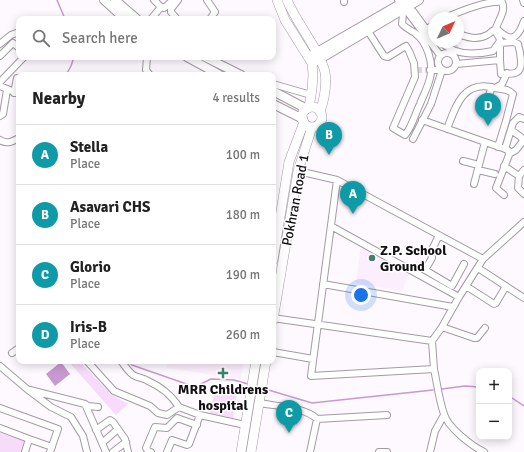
<!DOCTYPE html>
<html lang="en">
<head>
<meta charset="utf-8">
<style>
	:root { --surface:#fff; --page:#f6f6f6; --text:#222; --muted:#767676; --line:#e0e0e0; --accent:#ea580c }
	body { margin:0; font-family:Signika,sans-serif; background:var(--page); color:var(--text) }
	.controls { position:absolute; right:12px; bottom:12px; display:grid; overflow:hidden; border-radius:8px; box-shadow:0 2px 10px #0003 }
	.controls button { width:36px; height:36px; display:grid; place-items:center; padding:0; border:0; border-bottom:1px solid var(--line); background:var(--surface); color:var(--text); font:20px sans-serif }
	.compass { position:absolute; left:428px; top:12px; width:36px; height:36px; border-radius:50%; background:var(--surface); box-shadow:0 2px 10px #0003; rotate:46deg }
	.you { position:absolute; left:361px; top:295px; width:14px; height:14px; margin:-10px; border:3px solid #fff; border-radius:50%; background:#1a73e8; box-shadow:0 0 0 6px #1a73e833 }
	.badge { display:grid; place-items:center; width:26px; height:26px; border-radius:50%; background:var(--accent); color:#fff; font-size:13px; font-weight:700 }
	.pin { position:absolute; translate:-50% -33px; filter:drop-shadow(0 1px 2px #0008) }
	.pin::after { content:''; position:absolute; top:21px; width:14px; height:12px; background:inherit; clip-path:polygon(0 0,100% 0,50% 100%) }
	.list { margin:0; padding:0; list-style:none }
	h2 { display:flex; justify-content:space-between; align-items:center; height:52px; margin:0; padding:0 16px; font-size:17px }
	h2 small { font-size:13px; font-weight:400; color:var(--muted) }
	.list li { display:grid; grid-template-columns:26px 1fr auto; gap:12px; align-items:center; box-sizing:border-box; height:60px; padding:0 16px; border-top:1px solid var(--line) }
	.list b { display:block; font-size:15px; white-space:nowrap }
	.list p { margin:0; font-size:13px; white-space:nowrap; color:var(--muted) }
	.list em { font-size:13px; font-style:normal; color:var(--muted) }
	.icon { flex:none; width:22px; height:22px; fill:none; stroke:currentColor; stroke-width:2; stroke-linecap:round; stroke-linejoin:round }
	.map { position:relative; flex:none; width:524px; height:452px; overflow:hidden }
	.search { position:absolute; background:var(--surface); box-shadow:0 2px 10px #0003; left:16px; top:16px; width:260px; height:44px; display:flex; align-items:center; gap:10px; box-sizing:border-box; padding:0 14px; border-radius:8px; color:var(--muted); font-size:15px }
	.panel { position:absolute; background:var(--surface); box-shadow:0 2px 10px #0003; left:16px; top:72px; width:260px; height:292px; border-radius:8px }
	.map>svg:first-child { display:block }
	.built { fill:#fceffd }
	.green { fill:#f6dbfa }
	.water { fill:#c899d0 }
	.lines { fill:none; stroke-linecap:round; stroke-linejoin:round }
	.stream { stroke:#c899d0; stroke-width:1.5 }
	.minor-tunnel { stroke:#dbd6db; stroke-width:6; stroke-dasharray:6 3; stroke-linecap:butt }
	.minor-casing { stroke:#a49aa5; stroke-width:8 }
	.tertiary-casing { stroke:#a49aa5; stroke-width:10 }
	.secondary-casing { stroke:#a49aa5; stroke-width:10 }
	.minor { stroke:#fff; stroke-width:6 }
	.tertiary { stroke:#fff; stroke-width:8 }
	.secondary { stroke:#fff; stroke-width:9 }
	.poi-dot { fill:#41806d; stroke:#fff; stroke-width:1.5 }
	.labels { text-anchor:middle; stroke-width:3; stroke-linejoin:round; paint-order:stroke }
	.street-label { font-size:14px; fill:#120e12; stroke:#fff }
	.poi-label { font-size:14px; font-weight:bold; fill:#120e12; stroke:#fff; text-anchor:start }
</style>
</head>
<body>
<div class="map">
<svg width="524" height="452" viewBox="0 0 524 452">
	<rect width="100%" height="100%" fill="#fef9fe"/>
	<path class="built" d="M361,244L410,271L402,291L356,283Z
		M167,361H244L241,379L166,368Z"/>
	<path class="green" d="M68,361H79L112,395L128,404L116,415Z
		M215,389L237,393L233,418L210,413Z
		M0,433L25,441L21,452H0Z"/>
	<path class="water" d="M61,362L70,374L55,386L46,374Z"/>
	<g class="lines">
		<path class="stream" d="M57,0L65,19
			M66,75L71,66L74,57
			M128,361L132,365L195,387L211,379L234,380L248,384
			M265,389L312,403L433,390
			M442,389L465,386L479,387
			M509,396L524,406"/>
		<path class="minor-tunnel" d="M453,50L458,42
			M416,70H430"/>
		<defs>
			<path id="minor" d="M154,0L161,7
				M207,0L215,12L210,19
				M344,0V2
				M398,0L400,4L407,7L409,14L440,55
				M523,0L524,3
				M401,7L403,14L402,24C406,28 410,30 415,33C427,42 434,63 430,78C428,87 423,96 420,104C415,114 412,127 405,135L393,128L415,77L414,63L409,51L406,46
				M408,9L413,11L434,40
				M447,17C461,11 487,0 502,2C506,11 499,19 496,28C510,42 517,41 524,21
				M151,19L161,7L164,8L173,0
				M177,19L171,12V9L178,0
				M430,27L434,33
				M366,28L384,56L388,57L404,47
				M441,42C455,56 475,55 493,51L500,41L499,37L494,30C491,31 490,34 487,35C478,40 466,38 458,33
				M0,44L11,35L19,32
				M438 62a9 9 0 1 1 18 0a9 9 0 1 1-18 0Z
				M0,56L13,43L19,48
				M147,57L146,70L150,75
				M456,64L500,60L501,74C506,73 513,75 517,72C524,69 520,51 518,44L514,42L500,43V60
				M0,82L24,57
				M273,84L311,95
				M0,86L19,94
				M495,88C502,89 509,89 513,94L506,121L498,147
				M14,93L17,78H19
				M483,111L492,87
				M0,116L3,114L7,90
				M422,120L508,150L509,155L496,188L504,195
				M447,129C456,105 464,79 495,88L502,84L507,73
				M413,139L431,104L442,70H430
				M0,140C7,145 13,141 19,138
				M505,149L513,123L519,117L524,119
				M509,154L516,150L523,141L521,137L511,130
				M463,161L479,165
				M504,166L519,176
				M478,170L495,174
				M298,171L337,180L483,259
				M337,180L311,376L434,369L432,341L442,327L459,297L483,259L524,222
				M474,184L485,142
				M524,194L518,188L519,176L524,170
				M331,226L459,297
				M439,235L431,252L432,258L425,270L452,286L464,264
				M478,268L524,298
				M323,284L453,307
				M466,286L494,304L496,303L506,286
				M273,318L432,341
				M442,327L474,338H477L485,328
				M273,352L313,359
				M12,353L19,348
				M87,361L114,391L150,406L158,413L167,415L179,407L200,415L245,425
				M121,361C125,366 128,371 133,375C138,378 144,378 148,381C160,386 172,396 179,407
				M0,366L27,389L51,407L71,417L83,436L87,452
				M434,369C437,383 439,400 444,414C448,428 472,446 484,452
				M30,390L85,404L88,406L98,407
				M259,403C275,406 305,407 317,419L387,415
				M85,404L106,452
				M0,408L58,429L50,452
				M0,428L29,439L25,452
				M96,430L110,420L113,422L125,439L128,452
				M29,439L52,447
				M102,443L118,429
				M113,452L126,442
				M151,452L148,451L146,448L155,427L167,428L177,418L197,425
				M167,452L172,440L187,445L189,444L200,415
				M310,452L317,419
				M379,452H387
				M430,452L435,431L444,415"/>
			<path id="tertiary" d="M104,0L125,19
				M115,0L137,19
				M312,55L407,0
				M187,57L220,75
				M205,57L241,75
				M315,62L419,0
				M273,91L307,109
				M273,104L303,119"/>
			<path id="secondary" d="M277,0L285,20L312,63L313,75L312,89L309,108
				M287,0C297,24 319,49 325,72C327,85 324,100 320,112
				M302 117a10 10 0 1 1 20 0a10 10 0 1 1-20 0Z
				M273,260L289,162L304,122
				M273,320L298,171L312,127
				M241,452L256,361
				M251,452L266,361"/>
		</defs>
		<use href="#minor" class="minor-casing"/>
		<use href="#tertiary" class="tertiary-casing"/>
		<use href="#secondary" class="secondary-casing"/>
		<use href="#minor" class="minor"/>
		<use href="#tertiary" class="tertiary"/>
		<use href="#secondary" class="secondary"/>
	</g>
	<g class="poi-dot">
		<circle cx="372" cy="258" r="4"/>
		<path d="M221 367h4v4h4v4h-4v4h-4v-4h-4v-4h4z"/>
	</g>
	<g class="labels">
		<g class="street-label">
			<text transform="translate(295 200) rotate(-79)" y="5">Pokhran Road 1</text>
		</g>
		<g class="poi-label">
			<text x="380" y="255">Z.P. School<tspan x="380" dy="16">Ground</tspan></text>
			<text x="223" y="394" text-anchor="middle">MRR Childrens<tspan x="223" dy="16">hospital</tspan></text>
		</g>
	</g>
</svg>
<div class="controls">
<button>+</button>
<button>−</button>
</div>
<svg class="compass" viewBox="-18 -18 36 36"><path d="M0-13l5 13h-10z" fill="#e53935"/><path d="M0 13l5-13h-10z" fill="#767676"/></svg>
<div class="you"></div>
<div class="pin badge" style="left:353px;top:214px;background:#0f9aa8">A</div>
<div class="pin badge" style="left:329px;top:155px;background:#0f9aa8">B</div>
<div class="pin badge" style="left:289px;top:433px;background:#0f9aa8">C</div>
<div class="pin badge" style="left:488px;top:126px;background:#0f9aa8">D</div>
<div class="search"><svg class="icon" aria-label="search" viewBox="0 0 24 24"><circle cx="10" cy="10" r="6"/><path d="M15 15l6 6"/></svg>Search here</div>
<section class="panel">
<h2>Nearby<small>4 results</small></h2>
<ul class="list">
<li><span class="badge" style="background:#0f9aa8">A</span><div><b>Stella</b><p>Place</p></div><em>100 m</em></li>
<li><span class="badge" style="background:#0f9aa8">B</span><div><b>Asavari CHS</b><p>Place</p></div><em>180 m</em></li>
<li><span class="badge" style="background:#0f9aa8">C</span><div><b>Glorio</b><p>Place</p></div><em>190 m</em></li>
<li><span class="badge" style="background:#0f9aa8">D</span><div><b>Iris-B</b><p>Place</p></div><em>260 m</em></li>
</ul>
</section>
</div>
</body>
</html>
